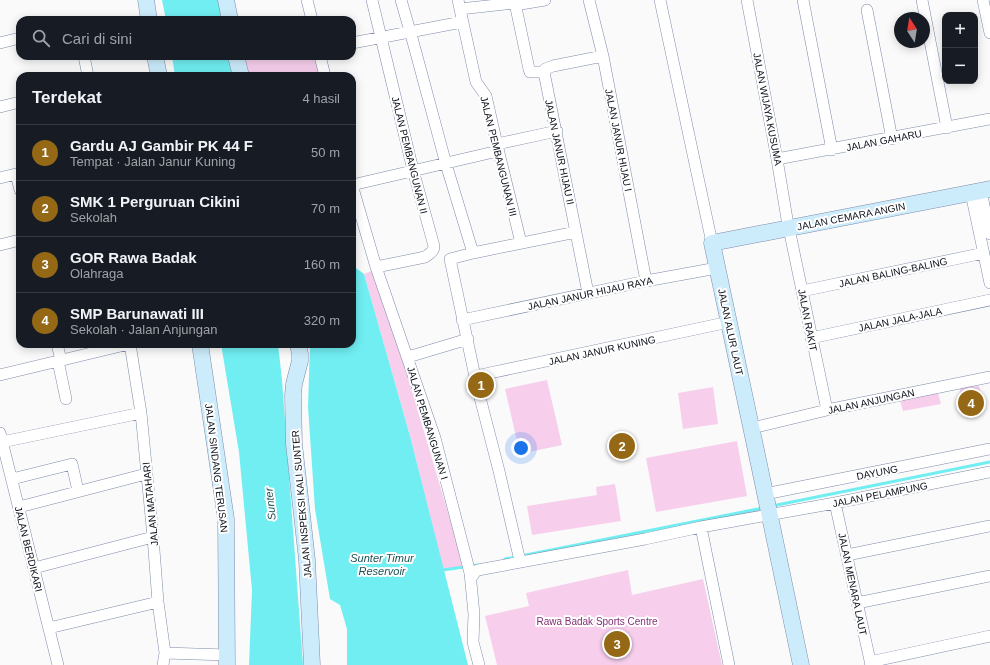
<!DOCTYPE html>
<html lang="id">
<head>
<meta charset="utf-8">
<style>
	:root { --surface:#171b24; --page:#20242c; --text:#f1f3f6; --muted:#9ea1a6; --line:#363941; --accent:#946814 }
	body { margin:0; font-family:Helvetica,sans-serif; background:var(--page); color:var(--text) }
	.controls { position:absolute; right:12px; top:12px; display:grid; overflow:hidden; border-radius:8px; box-shadow:0 2px 10px #0003 }
	.controls button { width:36px; height:36px; display:grid; place-items:center; padding:0; border:0; border-bottom:1px solid var(--line); background:var(--surface); color:var(--text); font:20px sans-serif }
	.compass { position:absolute; left:894px; top:12px; width:36px; height:36px; border-radius:50%; background:var(--surface); box-shadow:0 2px 10px #0003; rotate:348deg }
	.you { position:absolute; left:521px; top:448px; width:14px; height:14px; margin:-10px; border:3px solid #fff; border-radius:50%; background:#1a73e8; box-shadow:0 0 0 6px #1a73e833 }
	.badge { display:grid; place-items:center; width:26px; height:26px; border-radius:50%; background:var(--accent); color:#fff; font-size:13px; font-weight:700 }
	.pin { position:absolute; translate:-50% -50%; border:2px solid #fff; box-shadow:0 1px 4px #0006 }
	.list { margin:0; padding:0; list-style:none }
	h2 { display:flex; justify-content:space-between; align-items:center; height:52px; margin:0; padding:0 16px; font-size:17px }
	h2 small { font-size:13px; font-weight:400; color:var(--muted) }
	.list li { display:grid; grid-template-columns:26px 1fr auto; gap:12px; align-items:center; box-sizing:border-box; height:56px; padding:0 16px; border-top:1px solid var(--line) }
	.list b { display:block; font-size:15px; white-space:nowrap }
	.list p { margin:0; font-size:13px; white-space:nowrap; color:var(--muted) }
	.list em { font-size:13px; font-style:normal; color:var(--muted) }
	.icon { flex:none; width:22px; height:22px; fill:none; stroke:currentColor; stroke-width:2; stroke-linecap:round; stroke-linejoin:round }
	.map { position:relative; flex:none; width:990px; height:665px; overflow:hidden }
	.search { position:absolute; background:var(--surface); box-shadow:0 2px 10px #0003; left:16px; top:16px; width:340px; height:44px; display:flex; align-items:center; gap:10px; box-sizing:border-box; padding:0 14px; border-radius:12px; color:var(--muted); font-size:15px }
	.panel { position:absolute; background:var(--surface); box-shadow:0 2px 10px #0003; left:16px; top:72px; width:340px; height:276px; border-radius:12px }
	.map>svg:first-child { display:block }
	.green { fill:#f7cfed }
	.water { fill:#70eef2 }
	.lines { fill:none; stroke-linecap:round; stroke-linejoin:round }
	.stream { stroke:#70eef2; stroke-width:3 }
	.street-casing { stroke:#7e8baa; stroke-width:12 }
	.secondary-casing { stroke:#7e8baa; stroke-width:17 }
	.street { stroke:#fff; stroke-width:11 }
	.secondary { stroke:#ccecfb; stroke-width:16 }
	.labels { text-anchor:middle; stroke-width:4; stroke-linejoin:round; paint-order:stroke }
	.street-label { font-size:10px; fill:#090e18; stroke:#fff }
	.park-label { font-size:10px; fill:#833075; stroke:#fff }
	.water-label { font-size:11px; font-style:italic; fill:#1a5254; stroke:#fff }
</style>
</head>
<body>
<div class="map">
<svg width="990" height="665" viewBox="0 0 990 665">
	<rect width="100%" height="100%" fill="#fafafa"/>
	<path class="green" d="M240,56H317L322,76H244Z
		M376,269L464,567L443,570L410,436L364,274Z
		M547,380L562,445L520,454L505,389Z
		M979,386L981,397L962,401L960,389Z
		M713,387L718,424L683,429L678,393Z
		M938,393L941,404L903,411L900,400Z
		M737,441L747,496L656,512L646,458Z
		M615,484L621,521L532,535L527,506L597,495L596,487Z
		M628,570L632,595L703,579L722,665H497L485,616L529,606L526,593Z"/>
	<path class="water" d="M162,0H218L222,20H166Z
		M172,56H229L232,76H175Z
		M352,265L364,274L410,436L468,665H347V629L340,605L330,599L315,509L308,407L310,344H352Z
		M221,344H278L282,380L303,665H249L252,590L239,452Z"/>
	<g class="lines">
		<path class="stream" d="M772,506L990,462
			M505,559L763,508
			M443,570L478,565"/>
		<defs>
			<path id="street" d="M307,0L312,20
				M372,0L413,170L434,246C434,252 429,254 425,257L376,267
				M401,0L412,38L446,164L473,253
				M458,0L476,82L486,96L499,153L521,243
				M589,0L603,56L646,281
				M660,0L712,243
				M747,0L777,159L787,219L827,410
				M803,0L832,150
				M922,0L947,128
				M983,0L990,33
				M515,3L529,69L530,72H544
				M460,9L515,3L521,4L545,0
				M867,10L892,139
				M0,43L20,38
				M352,43L462,22
				M84,56L88,76
				M320,56L325,76
				M0,107L20,102
				M497,144L557,131
				M777,159L990,119
				M16,174L20,190
				M0,178L20,173
				M352,185L376,267L435,438L470,573L474,614L473,642L479,665
				M352,185L498,151
				M981,191L990,234
				M971,193L990,283
				M0,245L20,240
				M802,291L984,253
				M588,293L544,72L545,69L553,66L603,56
				M462,320L646,281L717,268
				M811,338L990,300
				M57,344L61,360
				M130,344L141,413L153,537L158,602L165,653L163,665
				M408,357L468,339
				M58,361L66,399
				M0,375L129,344
				M476,376L729,322
				M752,428L827,410L990,377
				M0,433L58,665
				M2,442L141,413
				M12,479L72,464L78,491
				M765,494L990,449
				M835,503L871,665
				M19,507L146,474
				M701,527L729,665
				M847,555L990,526
				M520,561L499,471L477,386L450,259L473,253L576,232
				M34,568L153,537
				M471,578L476,571L478,570L645,539L701,527L835,503L990,472
				M857,603L990,576
				M49,628L158,602
				M165,653L227,655
				M870,662L990,636"/>
			<path id="secondary" d="M146,0L149,20
				M226,0L230,20
				M155,56L159,76
				M236,56L241,76
				M200,344L226,519L227,665
				M298,344L300,354V361L294,384L293,395L294,444L307,560L312,665
				M801,665C771,524 743,384 712,243L990,189"/>
		</defs>
		<use href="#street" class="street-casing"/>
		<use href="#secondary" class="secondary-casing"/>
		<use href="#street" class="street"/>
		<use href="#secondary" class="secondary"/>
	</g>
	<g class="labels">
		<g class="street-label">
			<text transform="translate(768 109) rotate(79)" y="4">JALAN WIJAYA KUSUMA</text>
			<text transform="translate(619 140) rotate(79)" y="4">JALAN JANUR HIJAU I</text>
			<text transform="translate(884 140) rotate(-11)" y="4">JALAN GAHARU</text>
			<text transform="translate(560 152) rotate(78)" y="4">JALAN JANUR HIJAU II</text>
			<text transform="translate(410 155) rotate(76)" y="4">JALAN PEMBANGUNAN II</text>
			<text transform="translate(499 156) rotate(76)" y="4">JALAN PEMBANGUNAN III</text>
			<text transform="translate(851 216) rotate(-11)" y="4">JALAN CEMARA ANGIN</text>
			<text transform="translate(893 272) rotate(-12)" y="4">JALAN BALING-BALING</text>
			<text transform="translate(590 293) rotate(-12)" y="4">JALAN JANUR HIJAU RAYA</text>
			<text transform="translate(900 319) rotate(-12)" y="4">JALAN JALA-JALA</text>
			<text transform="translate(808 320) rotate(79)" y="4">JALAN RAKIT</text>
			<text transform="translate(731 332) rotate(78)" y="4">JALAN ALUR LAUT</text>
			<text transform="translate(602 350) rotate(-12)" y="4">JALAN JANUR KUNING</text>
			<text transform="translate(871 401) rotate(-12)" y="4">JALAN ANJUNGAN</text>
			<text transform="translate(428 423) rotate(73)" y="4">JALAN PEMBANGUNAN I</text>
			<text transform="translate(217 468) rotate(83)" y="4">JALAN SINDANG TERUSAN</text>
			<text transform="translate(877 472) rotate(-11)" y="4">DAYUNG</text>
			<text transform="translate(880 494) rotate(-11)" y="4">JALAN PELAMPUNG</text>
			<text transform="translate(150 504) rotate(-96)" y="4">JALAN MATAHARI</text>
			<text transform="translate(301 504) rotate(-95)" y="4">JALAN INSPEKSI KALI SUNTER</text>
			<text transform="translate(29 549) rotate(76)" y="4">JALAN BERDIKARI</text>
			<text transform="translate(853 584) rotate(78)" y="4">JALAN MENARA LAUT</text>
		</g>
		<g class="park-label">
			<text x="597" y="625">Rawa Badak Sports Centre</text>
		</g>
		<g class="water-label">
			<text transform="translate(270 504) rotate(-96)" y="4">Sunter</text>
			<text x="382" y="562">Sunter Timur<tspan x="382" dy="13">Reservoir</tspan></text>
		</g>
	</g>
</svg>
<div class="controls">
<button>+</button>
<button>−</button>
</div>
<svg class="compass" viewBox="-18 -18 36 36"><path d="M0-13l5 13h-10z" fill="#e53935"/><path d="M0 13l5-13h-10z" fill="#9ea1a6"/></svg>
<div class="you"></div>
<div class="pin badge" style="left:481px;top:385px">1</div>
<div class="pin badge" style="left:622px;top:446px">2</div>
<div class="pin badge" style="left:617px;top:644px">3</div>
<div class="pin badge" style="left:971px;top:403px">4</div>
<div class="search"><svg class="icon" aria-label="search" viewBox="0 0 24 24"><circle cx="10" cy="10" r="6"/><path d="M15 15l6 6"/></svg>Cari di sini</div>
<section class="panel">
<h2>Terdekat<small>4 hasil</small></h2>
<ul class="list">
<li><span class="badge">1</span><div><b>Gardu AJ Gambir PK 44 F</b><p>Tempat · Jalan Janur Kuning</p></div><em>50 m</em></li>
<li><span class="badge">2</span><div><b>SMK 1 Perguruan Cikini</b><p>Sekolah</p></div><em>70 m</em></li>
<li><span class="badge">3</span><div><b>GOR Rawa Badak</b><p>Olahraga</p></div><em>160 m</em></li>
<li><span class="badge">4</span><div><b>SMP Barunawati III</b><p>Sekolah · Jalan Anjungan</p></div><em>320 m</em></li>
</ul>
</section>
</div>
</body>
</html>
